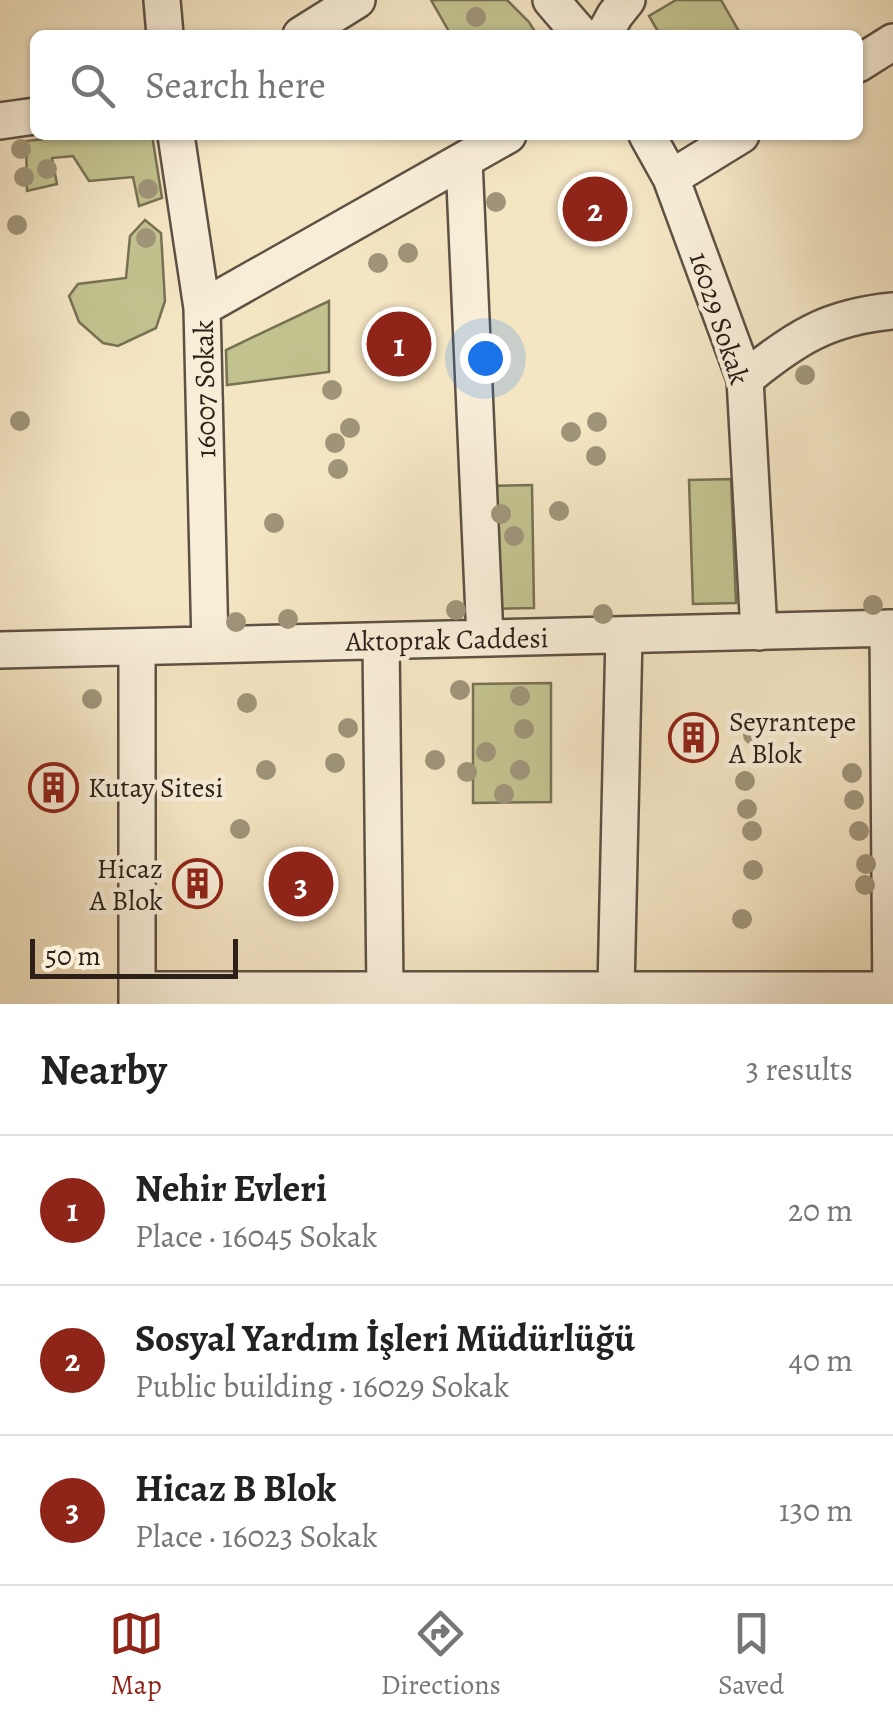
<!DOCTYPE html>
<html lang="en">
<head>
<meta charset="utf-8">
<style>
	:root { --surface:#fff; --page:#f6f6f6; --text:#222; --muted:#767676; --line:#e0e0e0; --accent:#8f2418 }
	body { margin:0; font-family:Alegreya,serif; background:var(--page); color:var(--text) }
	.scale { position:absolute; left:30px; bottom:25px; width:208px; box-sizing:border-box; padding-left:10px; border:5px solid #2c2019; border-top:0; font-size:28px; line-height:35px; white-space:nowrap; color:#2c2019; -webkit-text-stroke:8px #f8eed8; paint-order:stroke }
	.you { position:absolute; left:485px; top:358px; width:35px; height:35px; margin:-25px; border:8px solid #fff; border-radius:50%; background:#1a73e8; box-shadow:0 0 0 15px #1a73e833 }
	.badge { display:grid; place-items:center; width:65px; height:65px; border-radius:50%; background:var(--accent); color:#fff; font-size:32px; font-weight:700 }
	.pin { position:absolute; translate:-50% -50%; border:5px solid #fff; box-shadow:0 2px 10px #0006 }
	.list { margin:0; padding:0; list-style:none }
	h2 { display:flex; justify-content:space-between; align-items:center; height:130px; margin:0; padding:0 40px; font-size:42px }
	h2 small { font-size:32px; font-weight:400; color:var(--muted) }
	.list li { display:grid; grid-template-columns:65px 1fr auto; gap:30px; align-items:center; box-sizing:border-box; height:150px; padding:0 40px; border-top:2px solid var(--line) }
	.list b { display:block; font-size:38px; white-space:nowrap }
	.list p { margin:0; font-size:32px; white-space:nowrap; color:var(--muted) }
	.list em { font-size:32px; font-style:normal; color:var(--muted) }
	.icon { flex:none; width:55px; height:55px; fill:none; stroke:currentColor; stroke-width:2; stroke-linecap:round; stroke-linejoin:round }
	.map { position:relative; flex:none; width:893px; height:1004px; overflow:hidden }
	.search { position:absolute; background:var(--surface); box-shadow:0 2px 8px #0004; left:30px; right:30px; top:30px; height:110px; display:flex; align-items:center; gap:25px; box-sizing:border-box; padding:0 35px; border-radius:15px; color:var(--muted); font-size:38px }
	.sheet { height:580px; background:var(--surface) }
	nav { display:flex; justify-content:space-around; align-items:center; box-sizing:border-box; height:140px; border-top:2px solid var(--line); background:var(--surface); font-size:28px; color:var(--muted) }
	nav a { display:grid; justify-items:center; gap:5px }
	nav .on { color:var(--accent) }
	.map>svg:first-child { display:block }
	.green { fill:#c2c28f; stroke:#777154; stroke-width:2.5 }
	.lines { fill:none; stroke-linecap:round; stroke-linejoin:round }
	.minor-casing { stroke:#5e5144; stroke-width:40 }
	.minor { stroke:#f8eed8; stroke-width:35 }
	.tree { fill:#9f9479 }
	.labels { text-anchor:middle; stroke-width:9; stroke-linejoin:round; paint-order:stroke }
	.street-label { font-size:28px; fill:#2c2019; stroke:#f8eed8 }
	.poi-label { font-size:28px; fill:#2c2019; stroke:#f8eed8; text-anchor:start }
</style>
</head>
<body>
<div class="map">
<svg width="893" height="1004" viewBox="0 0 893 1004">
	<rect width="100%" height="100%" fill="#f4e5c3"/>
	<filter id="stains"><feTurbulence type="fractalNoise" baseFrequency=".002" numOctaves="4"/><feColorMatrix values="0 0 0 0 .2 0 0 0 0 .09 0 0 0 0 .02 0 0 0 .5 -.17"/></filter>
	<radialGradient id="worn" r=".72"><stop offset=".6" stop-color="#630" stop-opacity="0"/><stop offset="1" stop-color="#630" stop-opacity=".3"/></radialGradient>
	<path class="green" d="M431,0H507L529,22L537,35H451Z
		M676,0H721L741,35H660L649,16Z
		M80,135H152L162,198L139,206L133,177L89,181L73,156L52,158L57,184L27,191L26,141Z
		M145,220L161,233L165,301L156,328L118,346L103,343L79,322L69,296L78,284L126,278L130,236Z
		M329,301V372L227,385L226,350Z
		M731,479L736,603L693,604L689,480Z
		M532,485L534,608L490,609L489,486Z
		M551,683V802L473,803V684Z"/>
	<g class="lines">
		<defs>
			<path id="minor" d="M162,0L165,35
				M551,0L581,35
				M301,35L357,0
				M604,35L615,15L627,0
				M858,64L893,42
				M0,121L35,116
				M176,135L202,308L210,645
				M647,135L671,178L745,379L759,632
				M464,160L485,638
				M671,178L741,135
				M202,308L508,135
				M745,379C795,338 828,317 893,311
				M888,628L891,1004
				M381,641L385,990
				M0,650L893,628
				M137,990H893
				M616,990L624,635
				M137,1004V647"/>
		</defs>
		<use href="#minor" class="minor-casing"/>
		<use href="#minor" class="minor"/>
	</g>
	<g class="tree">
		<circle cx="476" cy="17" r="10"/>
		<circle cx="21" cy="149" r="10"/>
		<circle cx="47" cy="169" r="10"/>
		<circle cx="24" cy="177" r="10"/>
		<circle cx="148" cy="189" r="10"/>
		<circle cx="496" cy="202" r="10"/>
		<circle cx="17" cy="225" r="10"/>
		<circle cx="146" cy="238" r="10"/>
		<circle cx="408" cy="253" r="10"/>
		<circle cx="378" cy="263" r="10"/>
		<circle cx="805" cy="375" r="10"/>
		<circle cx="332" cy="390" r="10"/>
		<circle cx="20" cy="421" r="10"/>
		<circle cx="597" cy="422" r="10"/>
		<circle cx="350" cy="428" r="10"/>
		<circle cx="571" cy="432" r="10"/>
		<circle cx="335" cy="443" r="10"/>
		<circle cx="596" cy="456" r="10"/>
		<circle cx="338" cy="469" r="10"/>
		<circle cx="559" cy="511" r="10"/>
		<circle cx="501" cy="514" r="10"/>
		<circle cx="274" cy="523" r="10"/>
		<circle cx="514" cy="536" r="10"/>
		<circle cx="873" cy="605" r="10"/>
		<circle cx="456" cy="610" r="10"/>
		<circle cx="603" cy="614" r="10"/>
		<circle cx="288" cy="619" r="10"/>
		<circle cx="236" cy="622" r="10"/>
		<circle cx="460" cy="690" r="10"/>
		<circle cx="520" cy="696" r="10"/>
		<circle cx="92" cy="699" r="10"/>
		<circle cx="247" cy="703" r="10"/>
		<circle cx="348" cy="728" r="10"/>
		<circle cx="524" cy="729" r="10"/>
		<circle cx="753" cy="735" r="10"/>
		<circle cx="486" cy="752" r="10"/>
		<circle cx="768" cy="756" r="10"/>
		<circle cx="435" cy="760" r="10"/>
		<circle cx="335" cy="763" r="10"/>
		<circle cx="266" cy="770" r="10"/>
		<circle cx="520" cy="770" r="10"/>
		<circle cx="467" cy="772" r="10"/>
		<circle cx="852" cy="773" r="10"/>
		<circle cx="745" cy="781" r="10"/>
		<circle cx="504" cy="794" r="10"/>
		<circle cx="854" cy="800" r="10"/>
		<circle cx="747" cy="809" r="10"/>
		<circle cx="240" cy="829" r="10"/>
		<circle cx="752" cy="831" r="10"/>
		<circle cx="859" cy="831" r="10"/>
		<circle cx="866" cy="864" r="10"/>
		<circle cx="753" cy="870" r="10"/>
		<circle cx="865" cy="885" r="10"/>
		<circle cx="742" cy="919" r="10"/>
	</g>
	<defs>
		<symbol id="building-ring" viewBox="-11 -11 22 22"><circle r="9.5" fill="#f8eed8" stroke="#8f2418" stroke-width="1.5"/><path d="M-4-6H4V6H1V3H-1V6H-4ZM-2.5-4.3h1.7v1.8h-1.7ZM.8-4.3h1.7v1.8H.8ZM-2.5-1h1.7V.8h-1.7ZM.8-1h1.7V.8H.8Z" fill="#8f2418"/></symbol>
	</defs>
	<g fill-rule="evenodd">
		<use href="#building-ring" x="666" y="710" width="55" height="55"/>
		<use href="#building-ring" x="26" y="760" width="55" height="55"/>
		<use href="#building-ring" x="170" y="856" width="55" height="55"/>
	</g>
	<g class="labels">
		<g class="street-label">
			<text transform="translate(720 318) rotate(72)" y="10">16029 Sokak</text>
			<text transform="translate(204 389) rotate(-91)" y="10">16007 Sokak</text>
			<text transform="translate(447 639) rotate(-1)" y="10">Aktoprak Caddesi</text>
		</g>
		<g class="poi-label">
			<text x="729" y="731">Seyrantepe<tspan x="729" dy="32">A Blok</tspan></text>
			<text x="88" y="797">Kutay Sitesi</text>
			<text x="163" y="878" text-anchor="end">Hicaz<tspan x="163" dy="32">A Blok</tspan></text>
		</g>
	</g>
	<rect width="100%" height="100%" filter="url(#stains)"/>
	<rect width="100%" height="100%" fill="url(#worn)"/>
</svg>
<div class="scale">50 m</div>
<div class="you"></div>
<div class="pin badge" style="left:399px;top:344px">1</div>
<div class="pin badge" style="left:595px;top:209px">2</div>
<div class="pin badge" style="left:301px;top:884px">3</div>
<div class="search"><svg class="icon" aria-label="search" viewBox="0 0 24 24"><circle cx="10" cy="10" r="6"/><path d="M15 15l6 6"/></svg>Search here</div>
</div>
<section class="sheet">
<h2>Nearby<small>3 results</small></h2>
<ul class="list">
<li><span class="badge">1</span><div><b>Nehir Evleri</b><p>Place · 16045 Sokak</p></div><em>20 m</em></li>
<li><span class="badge">2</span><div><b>Sosyal Yardım İşleri Müdürlüğü</b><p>Public building · 16029 Sokak</p></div><em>40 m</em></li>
<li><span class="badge">3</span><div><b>Hicaz B Blok</b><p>Place · 16023 Sokak</p></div><em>130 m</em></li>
</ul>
</section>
<nav>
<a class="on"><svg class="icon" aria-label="map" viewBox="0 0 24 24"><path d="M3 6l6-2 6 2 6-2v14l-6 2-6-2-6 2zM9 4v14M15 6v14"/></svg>Map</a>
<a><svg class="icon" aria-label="directions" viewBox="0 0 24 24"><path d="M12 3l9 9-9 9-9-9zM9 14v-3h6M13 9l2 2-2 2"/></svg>Directions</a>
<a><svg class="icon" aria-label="saved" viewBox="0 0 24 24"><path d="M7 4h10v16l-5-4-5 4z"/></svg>Saved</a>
</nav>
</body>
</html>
